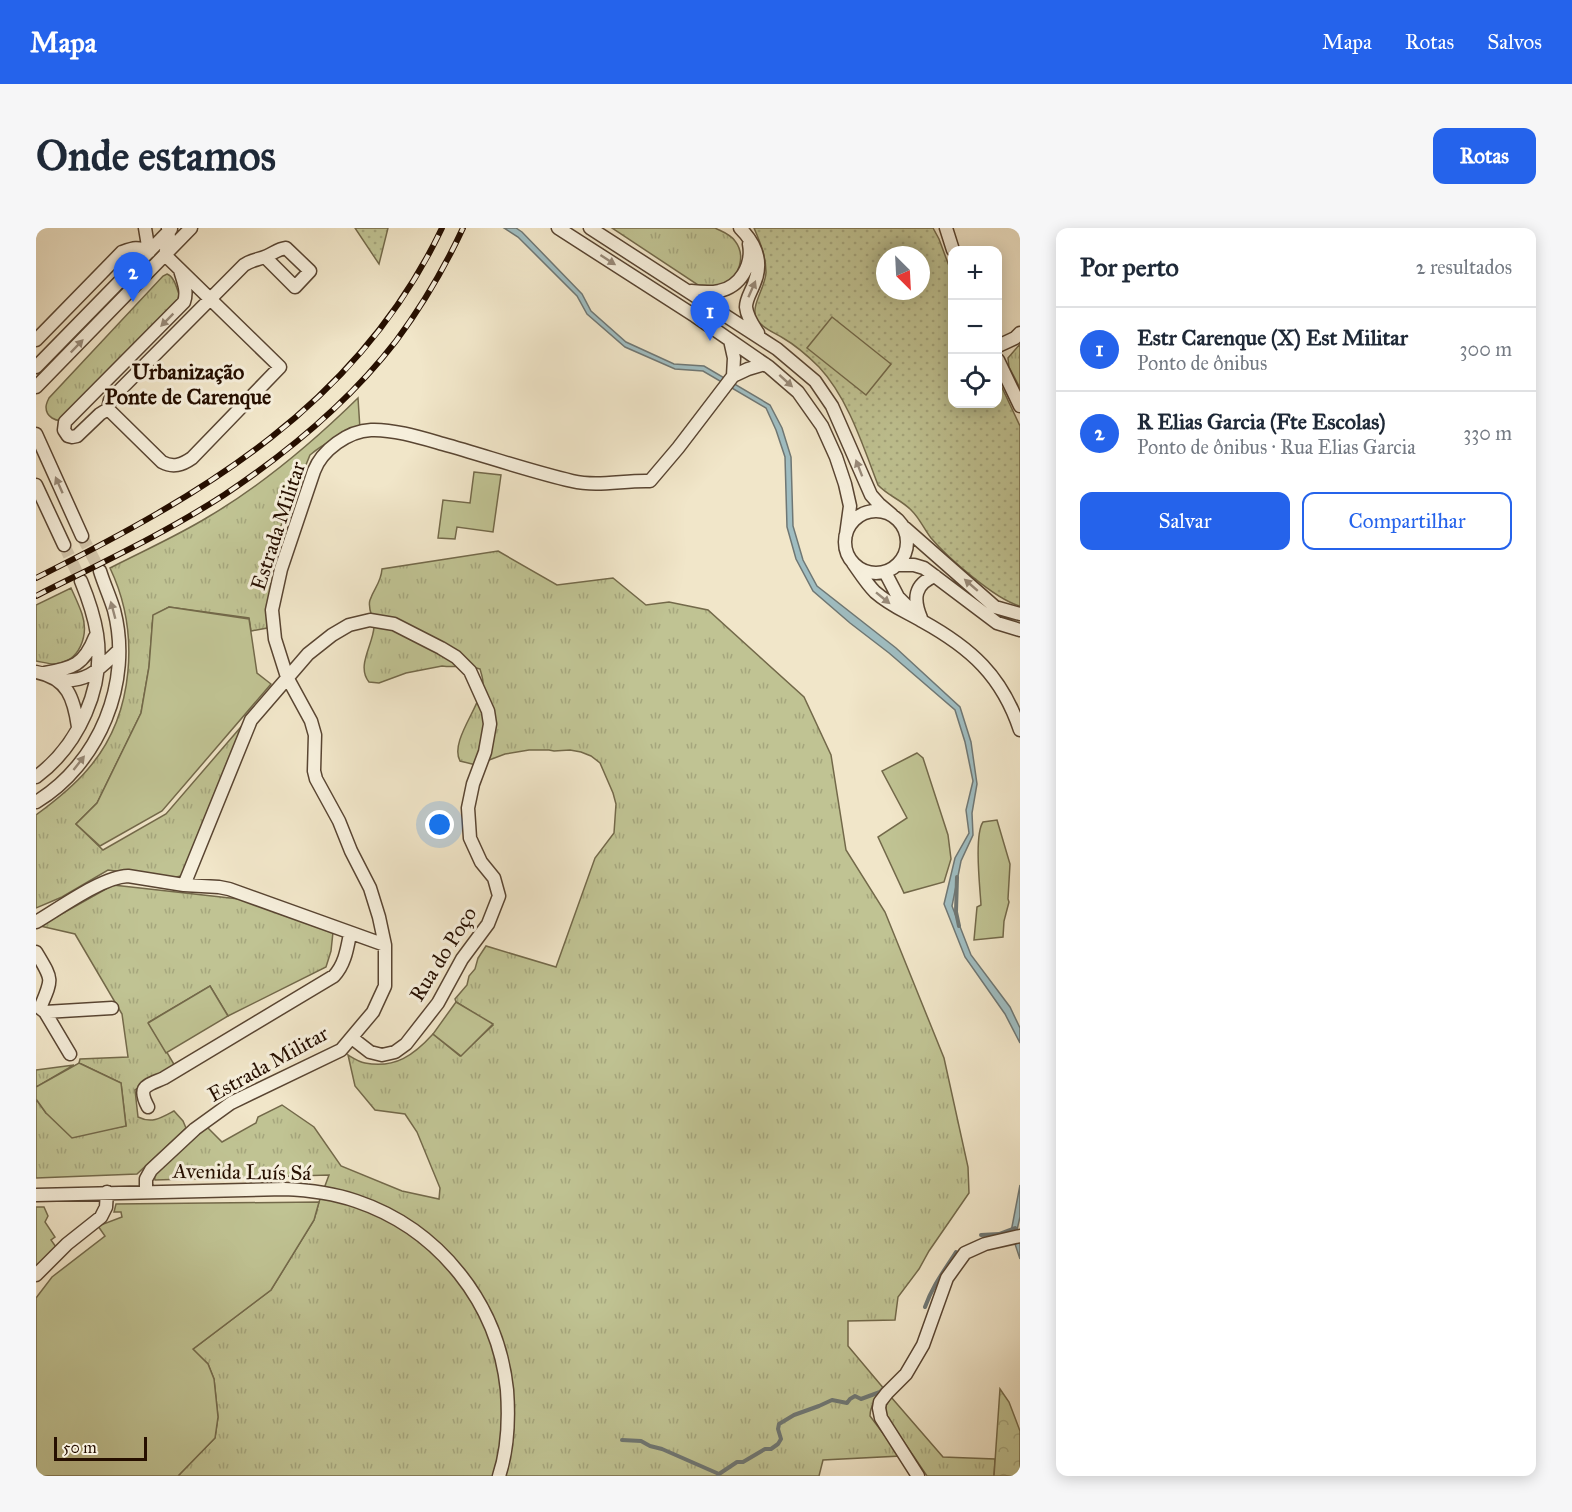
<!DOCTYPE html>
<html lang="pt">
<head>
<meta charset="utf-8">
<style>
	:root { --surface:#fff; --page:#f6f6f7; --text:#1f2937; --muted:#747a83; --line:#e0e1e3; --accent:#2563eb }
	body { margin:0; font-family:"IM FELL Great Primer",serif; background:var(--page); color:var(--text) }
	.controls { position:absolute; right:18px; top:18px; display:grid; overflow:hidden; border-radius:12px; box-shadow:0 3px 15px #0003 }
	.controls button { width:54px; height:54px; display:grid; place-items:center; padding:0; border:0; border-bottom:2px solid var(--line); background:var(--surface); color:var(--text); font:30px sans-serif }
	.compass { position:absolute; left:840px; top:18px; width:54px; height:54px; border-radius:50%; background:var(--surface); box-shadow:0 3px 15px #0003; rotate:156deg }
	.scale { position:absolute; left:18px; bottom:15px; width:93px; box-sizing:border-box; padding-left:6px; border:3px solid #260f00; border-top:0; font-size:16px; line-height:21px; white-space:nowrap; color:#260f00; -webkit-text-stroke:4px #f6efdc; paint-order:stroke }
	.you { position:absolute; left:404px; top:597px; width:21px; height:21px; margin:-15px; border:4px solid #fff; border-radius:50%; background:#1a73e8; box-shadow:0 0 0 9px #1a73e833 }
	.badge { display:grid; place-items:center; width:39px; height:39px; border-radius:50%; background:var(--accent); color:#fff; font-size:20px; font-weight:700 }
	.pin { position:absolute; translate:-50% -50px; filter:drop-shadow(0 2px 3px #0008) }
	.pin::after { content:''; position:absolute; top:32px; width:21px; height:18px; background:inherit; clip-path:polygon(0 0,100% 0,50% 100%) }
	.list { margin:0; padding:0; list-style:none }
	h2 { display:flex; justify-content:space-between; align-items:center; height:78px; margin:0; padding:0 24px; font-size:26px }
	h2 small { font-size:20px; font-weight:400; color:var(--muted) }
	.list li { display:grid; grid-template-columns:39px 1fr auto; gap:18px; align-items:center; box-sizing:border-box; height:84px; padding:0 24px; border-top:2px solid var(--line) }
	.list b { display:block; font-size:22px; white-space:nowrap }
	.list p { margin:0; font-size:20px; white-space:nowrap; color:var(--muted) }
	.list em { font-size:20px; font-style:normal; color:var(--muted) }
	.actions { display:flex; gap:12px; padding:18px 24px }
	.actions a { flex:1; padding:14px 0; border:2px solid var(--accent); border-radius:12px; text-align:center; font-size:21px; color:var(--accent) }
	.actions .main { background:var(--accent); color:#fff }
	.icon { flex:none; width:33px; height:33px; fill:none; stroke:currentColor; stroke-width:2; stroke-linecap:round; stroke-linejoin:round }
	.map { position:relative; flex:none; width:984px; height:1248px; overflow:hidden; border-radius:12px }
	header { display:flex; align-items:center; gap:36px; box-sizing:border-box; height:84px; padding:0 30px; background:var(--accent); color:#fff }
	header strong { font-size:28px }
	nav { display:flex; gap:33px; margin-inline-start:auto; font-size:21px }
	.intro { display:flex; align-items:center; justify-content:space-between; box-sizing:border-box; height:144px; padding:0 36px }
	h1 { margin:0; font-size:42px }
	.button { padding:15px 27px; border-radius:12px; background:var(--accent); color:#fff; font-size:21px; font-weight:700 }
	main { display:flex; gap:36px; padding:0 36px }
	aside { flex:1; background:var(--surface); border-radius:12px; box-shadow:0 3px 15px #0003 }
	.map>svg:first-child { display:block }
	.grass { fill:url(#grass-tufts); stroke:#73694a; stroke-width:1.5 }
	.forest { fill:url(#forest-crowns); stroke:#73694a; stroke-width:1.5 }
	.park { fill:url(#park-dots); stroke:#73694a; stroke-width:1.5; fill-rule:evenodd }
	.garden { fill:#c0c393; stroke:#73694a; stroke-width:1.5 }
	.water { fill:#9fbdc1; stroke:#6f7774; stroke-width:1.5 }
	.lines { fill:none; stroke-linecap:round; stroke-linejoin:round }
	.stream { stroke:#6f7774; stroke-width:4 }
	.minor-tunnel { stroke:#d3c6ab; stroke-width:12; stroke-dasharray:12 6; stroke-linecap:butt }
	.minor-casing { stroke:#594532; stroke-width:15 }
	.minor { stroke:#f6efdc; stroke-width:12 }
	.rail-casing { stroke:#260f00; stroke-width:6 }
	.rail { stroke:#f6efdc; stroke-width:4; stroke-dasharray:11; stroke-linecap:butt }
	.oneway { fill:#988a79 }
	.labels { text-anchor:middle; stroke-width:6; stroke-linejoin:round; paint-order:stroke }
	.street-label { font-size:21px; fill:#260f00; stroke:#f6efdc }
	.neighbourhood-label { font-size:22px; font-weight:bold; fill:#260f00; stroke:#f6efdc }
</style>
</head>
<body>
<header>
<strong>Mapa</strong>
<nav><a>Mapa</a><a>Rotas</a><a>Salvos</a></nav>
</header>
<div class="intro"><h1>Onde estamos</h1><a class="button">Rotas</a></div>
<main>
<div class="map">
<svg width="984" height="1248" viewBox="0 0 984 1248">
	<defs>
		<pattern id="grass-tufts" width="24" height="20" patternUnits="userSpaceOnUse" patternTransform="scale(1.5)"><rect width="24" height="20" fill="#c0c393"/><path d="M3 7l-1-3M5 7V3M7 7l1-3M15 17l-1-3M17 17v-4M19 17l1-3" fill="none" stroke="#a5a67d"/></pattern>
		<pattern id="forest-crowns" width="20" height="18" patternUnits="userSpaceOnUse" patternTransform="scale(1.5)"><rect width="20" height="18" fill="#c0c393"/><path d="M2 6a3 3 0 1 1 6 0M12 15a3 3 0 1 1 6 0" fill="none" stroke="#a5a67d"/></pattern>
		<pattern id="park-dots" width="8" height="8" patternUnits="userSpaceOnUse" patternTransform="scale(1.5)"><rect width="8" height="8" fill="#c0c393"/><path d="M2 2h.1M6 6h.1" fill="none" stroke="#a5a67d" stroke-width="1.8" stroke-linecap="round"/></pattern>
	</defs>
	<rect width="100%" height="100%" fill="#f1e6c9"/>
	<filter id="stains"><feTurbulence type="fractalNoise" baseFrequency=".00333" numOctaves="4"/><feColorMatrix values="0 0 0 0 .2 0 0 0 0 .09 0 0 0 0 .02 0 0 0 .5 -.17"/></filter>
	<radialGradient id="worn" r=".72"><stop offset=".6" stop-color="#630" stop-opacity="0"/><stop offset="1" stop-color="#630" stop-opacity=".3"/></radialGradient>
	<path class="grass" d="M576,0H679C687,4 694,6 699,13C710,27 704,51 686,57C679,59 670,57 662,57Z
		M131,46C139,49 141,62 144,69L28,192C20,194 10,189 10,179C10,177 12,172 13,170L127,48Z
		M984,116V160L973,139L972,130Z
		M322,170L324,201C305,208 289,214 274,227L242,305L234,347L238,352L231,400L215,403L213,390L133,379L117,388L113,439L105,485L61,575L40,596L67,622L130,586L210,493L151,636L145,648L135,650L72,642L26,669L0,680V587C19,573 37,559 52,541C99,487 104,403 74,340C107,323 141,308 172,289C228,256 276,215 322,170Z
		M462,323L521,357L577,350L610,377L633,374L672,382L768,469L795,527L810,622L849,684L908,830L932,939L933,965L893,1023L883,1041L862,1069L859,1092L812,1093V1118L849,1162C841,1170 834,1177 834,1188L864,1228L787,1232L783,1248H142L179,1210L182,1189L178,1151L172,1136L156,1122L235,1062L278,992L283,974L293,947L119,952L118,946L170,898L186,914L220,895L222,889L246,877L278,899L305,938L366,963L403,971L404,960L381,904L369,886L339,882L319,858L312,827C317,830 323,834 329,835C359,841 378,827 397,806L424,828L457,797L420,774L419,771L431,757L433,748L439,741L442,730L450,718L520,739L559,630L578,605L580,576L577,565L564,535L555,528L545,524L534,522L518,523L513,522H493L469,526L440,537L424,533C413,513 446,477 447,455C447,450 445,445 444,441C431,436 419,440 406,438L370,445L343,455L333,454C320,438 337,417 338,399C338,390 331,381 334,372C338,360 345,355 346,341Z
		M35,360C39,369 43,377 46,386C53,407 44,434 19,436C13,436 6,434 0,433V377Z
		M77,657L203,671L297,704L295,723L290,739L192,788L174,758L113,794L139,838L99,862L102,889C116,896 125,890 138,883L147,893L150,900L101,946L0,950V871L10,885L63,903L90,898L85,855L43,835L44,831L92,829L86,786L39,706L4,698Z
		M38,837L0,859V842Z
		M855,1169L907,1229L959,1231L958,1248H891L849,1186L850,1178Z"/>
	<path class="forest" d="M964,1161L973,1174L984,1203V1248H958Z"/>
	<path class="park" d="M319,0H352L343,36Z
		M718,0H897L903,11L916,46V176H962V151L984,198V378C960,372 911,329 895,310C888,301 884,291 876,283C866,272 852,268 842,257C827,218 812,170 783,139C773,129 759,117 747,110C739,105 726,100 721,92C713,79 730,59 730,44C730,28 724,14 718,0ZM849,27H885V63H849Z"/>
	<path class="garden" d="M796,89L855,136L830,167L771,120Z
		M438,244L465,247L457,304L421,299L419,311L402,310L407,272L434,275Z
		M133,379L213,391L221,445L235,456L126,583L64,618L40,596L61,575L105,485L113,439L117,387Z
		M881,525L887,530L912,607L915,631L908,654L868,665L842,609L871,590L846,543Z
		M961,592L974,636L972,671L973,674L968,693L967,709L938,712L941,679L945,677C944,660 938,607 947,594Z
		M174,758L192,788L130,825L112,795Z
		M420,774L457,796L425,828L397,806Z
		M43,835L85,855L90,898L36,910L10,885L0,871V859Z
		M283,974L278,992L235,1062L157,1121L172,1136L178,1151L182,1189L179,1210L142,1248H0V1070L16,1049L69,1008L62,998L86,989L85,984H78L80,976Z
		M0,979H8L12,988L9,994L19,1009L15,1012L20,1019L0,1043Z"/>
	<path class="water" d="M468,0H480L486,4L546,66L555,83L590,114L638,136L668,138L734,177L746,200L755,229L757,298L767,332L781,358L860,420L924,479L935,514L941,556L936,585L937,607L925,633L916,678L935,727L974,779L984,800V815L969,786L929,729L908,676L919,630L933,605L930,582L937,553L929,514L919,482L853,425L814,395L777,363L760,331L751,299L749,229L740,202L730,180L667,143L639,141L589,119L551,86L541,68L482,9Z
		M984,957V989L981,1002L984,1013V1031L975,1004Z"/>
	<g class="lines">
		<path class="stream" d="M921,649L920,684L923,698
			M945,1007L963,1006L979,1000
			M889,1079C897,1057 908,1043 920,1024
			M586,1212L605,1213L614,1218L626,1221L683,1246
			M682,1248L683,1246L701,1234H707L729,1221H735L742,1216L745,1211L742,1201L743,1196L758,1187L783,1178L796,1172L811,1175L814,1171L819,1168L825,1171L844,1164L848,1160"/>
		<path class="minor-tunnel" d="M46,308L64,343
			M28,317L45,353"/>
		<defs>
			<path id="minor" d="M109,0L113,24
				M522,0L659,88L733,139L762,164L786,198L800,229L809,256L814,278L810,307
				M554,0L741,121L779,153L796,178L835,267L843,276L856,287
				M704,0C720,16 727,35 718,56C715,64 710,71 710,79C711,89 717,97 722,105
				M910,0L917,22
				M144,42C147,53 152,63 148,74L29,194L28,202L32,208L36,209L41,208L64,186L72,181L74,172L208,37C217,31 222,32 231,28C238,25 242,21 250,20L274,43L259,59L229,29
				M655,63C664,64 674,65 683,63C704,59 717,37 713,16
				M0,112L86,24C97,20 102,18 113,24
				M694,112L698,130L697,148
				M962,118L979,110L984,105
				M962,132L984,178
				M0,139L135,1
				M0,159L155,0
				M72,181L126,234C137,240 146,237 156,230L244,139L129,27L133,9L132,0
				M0,206L46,308
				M0,257L28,317
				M809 314a31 31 0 1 1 62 0a31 31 0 1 1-62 0Z
				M869,300L959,379L984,386
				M817,335C824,345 831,356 839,364C855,378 869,383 886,393C935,420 966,448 984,502
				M862,337H878L888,340L961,395L984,402
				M849,344L862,369L879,386
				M885,390C877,371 878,356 899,348
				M0,444C32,450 38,471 42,499
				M9,445C37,440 48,437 59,409
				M23,452C52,455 63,441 83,422
				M0,549C43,517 69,459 61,406C58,387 52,370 45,353
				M0,574C63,536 97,454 78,382C74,369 68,356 64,343
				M148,657L215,492L272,426L296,407L313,397L334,392L358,396L405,420L420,429L434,443L452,483L454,496L449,524L437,556L432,580L434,610L445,634L458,650L463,668L452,696L426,731L402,775L370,816L359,824L346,827L334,824L316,810
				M0,694C24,680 66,649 92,648L148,657L183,659L193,661L349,717
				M0,724C17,753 17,749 4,780
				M4,780L9,784L34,826
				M9,784L76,780
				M112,879C101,858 110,858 128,850L298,748C309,736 311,721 314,706
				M110,963V951L115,942L159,901L195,875L305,822L337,784L349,758V717L343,689L334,660L315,623L303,593L280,551L278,543L279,507L275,493L251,449L239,411L236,382L245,341L278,243C286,222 312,203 335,202C357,201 386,210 407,216C450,228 493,243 536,253C562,259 588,252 614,253L642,220L697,148L712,141L729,136
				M0,967L248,961C273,962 297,965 320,973C403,1001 462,1075 471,1162C473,1190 472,1221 463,1248
				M0,1047L31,1016L65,989L70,979L71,964
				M882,1248L845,1190L843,1180L844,1174L851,1165L870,1146L887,1117L911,1050L929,1025L949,1016L984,1008"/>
		</defs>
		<use href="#minor" class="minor-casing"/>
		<use href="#minor" class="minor"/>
		<defs>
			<path id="rail" d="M0,350C168,266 322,177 406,0
				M0,368C63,336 128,306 188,267C251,225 313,174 360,113C386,78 409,39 427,0"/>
		</defs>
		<use href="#rail" class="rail-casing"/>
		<use href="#rail" class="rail"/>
	</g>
	<defs><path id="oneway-solid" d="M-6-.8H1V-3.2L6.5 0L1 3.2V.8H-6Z" transform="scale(1.5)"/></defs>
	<g class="oneway">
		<use href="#oneway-solid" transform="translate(572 32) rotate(33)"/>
		<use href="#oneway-solid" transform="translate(716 61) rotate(-66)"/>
		<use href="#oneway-solid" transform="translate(131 92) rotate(135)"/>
		<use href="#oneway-solid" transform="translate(41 118) rotate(-46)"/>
		<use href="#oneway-solid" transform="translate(750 153) rotate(42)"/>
		<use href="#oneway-solid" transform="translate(823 240) rotate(-111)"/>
		<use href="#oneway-solid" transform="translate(23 257) rotate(-114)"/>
		<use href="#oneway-solid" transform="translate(935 357) rotate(-139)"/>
		<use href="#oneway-solid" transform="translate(847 370) rotate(39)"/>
		<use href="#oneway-solid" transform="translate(77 382) rotate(-105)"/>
		<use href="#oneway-solid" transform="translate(43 535) rotate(-52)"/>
	</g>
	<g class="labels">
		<g class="street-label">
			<text transform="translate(242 298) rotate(-72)" y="7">Estrada Militar</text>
			<text transform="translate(407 726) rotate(-58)" y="7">Rua do Poço</text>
			<text transform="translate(232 836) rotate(-29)" y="7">Estrada Militar</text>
			<text transform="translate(206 944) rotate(1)" y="7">Avenida Luís Sá</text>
		</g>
		<g class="neighbourhood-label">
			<text x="152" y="151">Urbanização<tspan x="152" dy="25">Ponte de Carenque</tspan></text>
		</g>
	</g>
	<rect width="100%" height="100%" filter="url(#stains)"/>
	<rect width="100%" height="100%" fill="url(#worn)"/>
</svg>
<div class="controls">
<button>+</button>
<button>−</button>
<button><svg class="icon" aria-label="locate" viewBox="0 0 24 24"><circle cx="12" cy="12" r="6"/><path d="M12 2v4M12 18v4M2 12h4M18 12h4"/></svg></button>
</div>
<svg class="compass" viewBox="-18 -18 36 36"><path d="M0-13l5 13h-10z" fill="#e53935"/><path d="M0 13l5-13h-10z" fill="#747a83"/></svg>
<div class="scale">50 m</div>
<div class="you"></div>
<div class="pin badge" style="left:674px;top:113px">1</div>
<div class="pin badge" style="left:97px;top:74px">2</div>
</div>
<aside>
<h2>Por perto<small>2 resultados</small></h2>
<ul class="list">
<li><span class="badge">1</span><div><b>Estr Carenque (X) Est Militar</b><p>Ponto de ônibus</p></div><em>300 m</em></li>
<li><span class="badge">2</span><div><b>R Elias Garcia (Fte Escolas)</b><p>Ponto de ônibus · Rua Elias Garcia</p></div><em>330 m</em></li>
</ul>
<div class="actions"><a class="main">Salvar</a><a>Compartilhar</a></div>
</aside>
</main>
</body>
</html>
